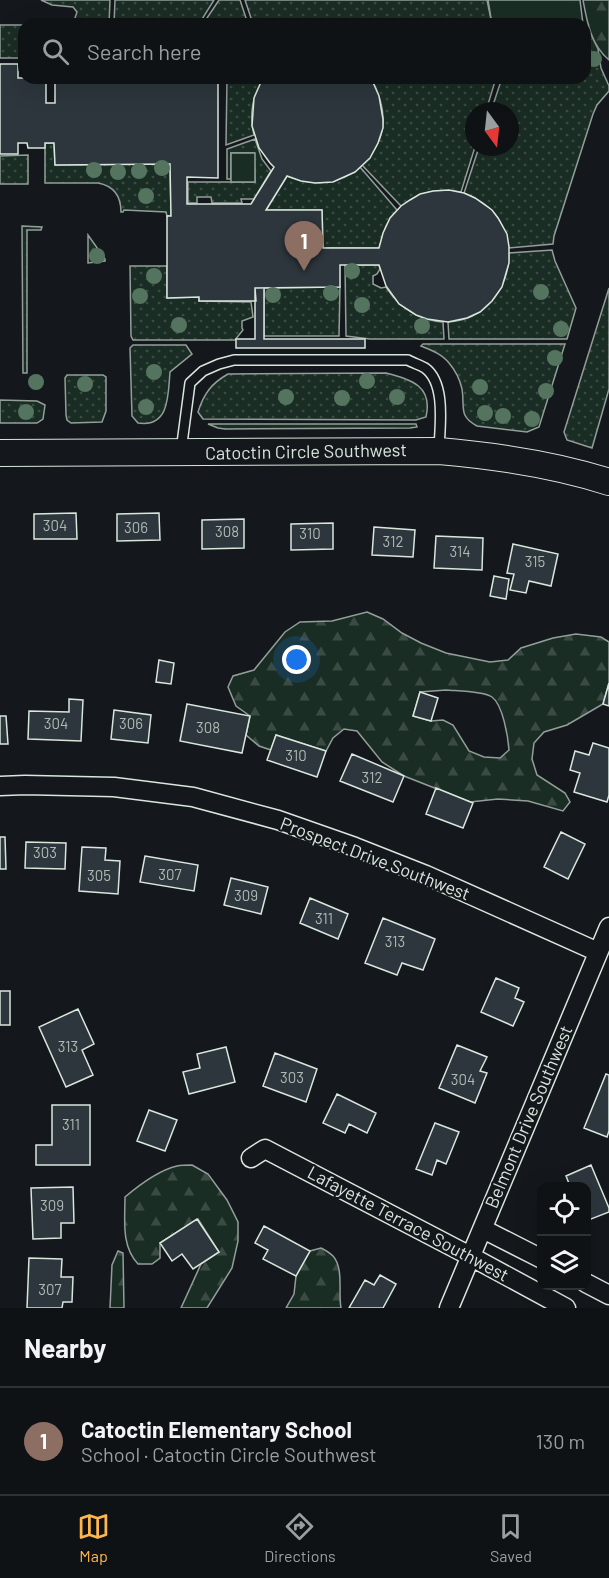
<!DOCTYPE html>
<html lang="en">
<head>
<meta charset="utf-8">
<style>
	:root { --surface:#0f1215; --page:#1d2022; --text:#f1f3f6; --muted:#9b9ea0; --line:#2f3234; --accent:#ffb74d }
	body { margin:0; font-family:Barlow,sans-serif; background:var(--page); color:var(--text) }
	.controls { position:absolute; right:18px; bottom:18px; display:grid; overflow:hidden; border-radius:12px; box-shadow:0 6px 24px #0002 }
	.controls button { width:54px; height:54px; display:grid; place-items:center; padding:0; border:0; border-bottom:2px solid var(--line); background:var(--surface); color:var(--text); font:30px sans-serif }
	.compass { position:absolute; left:465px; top:102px; width:54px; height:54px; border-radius:50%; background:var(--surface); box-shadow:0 6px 24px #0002; rotate:165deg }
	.you { position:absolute; left:297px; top:660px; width:21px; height:21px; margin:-15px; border:4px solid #fff; border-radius:50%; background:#1a73e8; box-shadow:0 0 0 9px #1a73e833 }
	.badge { display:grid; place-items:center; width:39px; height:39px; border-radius:50%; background:var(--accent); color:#fff; font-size:20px; font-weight:700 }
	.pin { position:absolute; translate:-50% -50px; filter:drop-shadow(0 2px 3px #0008) }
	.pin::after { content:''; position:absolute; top:32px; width:21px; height:18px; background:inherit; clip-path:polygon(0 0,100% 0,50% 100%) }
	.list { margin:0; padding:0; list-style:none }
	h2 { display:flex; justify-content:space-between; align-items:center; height:78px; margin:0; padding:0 24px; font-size:26px }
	h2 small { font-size:20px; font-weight:400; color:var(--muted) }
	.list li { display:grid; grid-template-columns:39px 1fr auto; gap:18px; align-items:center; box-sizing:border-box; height:108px; padding:0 24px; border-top:2px solid var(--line) }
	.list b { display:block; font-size:22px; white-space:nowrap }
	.list p { margin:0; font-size:20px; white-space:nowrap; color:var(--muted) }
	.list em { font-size:20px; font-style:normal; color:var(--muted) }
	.icon { flex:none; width:33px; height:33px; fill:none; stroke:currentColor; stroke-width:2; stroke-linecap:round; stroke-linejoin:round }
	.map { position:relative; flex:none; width:609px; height:1308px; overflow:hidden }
	.search { position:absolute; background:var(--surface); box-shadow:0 6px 24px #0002; left:18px; right:18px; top:18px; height:66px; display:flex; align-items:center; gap:15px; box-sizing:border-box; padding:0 21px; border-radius:18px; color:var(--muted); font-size:22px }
	.sheet { height:186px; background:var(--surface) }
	nav { display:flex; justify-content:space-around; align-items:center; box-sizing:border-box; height:84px; border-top:2px solid var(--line); background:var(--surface); font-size:16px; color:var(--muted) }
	nav a { display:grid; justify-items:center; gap:3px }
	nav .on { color:var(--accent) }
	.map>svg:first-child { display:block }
	.grass { fill:url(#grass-dots); stroke:#939e99; stroke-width:1.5 }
	.forest { fill:url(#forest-firs); stroke:#939e99; stroke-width:1.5; fill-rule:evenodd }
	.green { fill:#1a2d24; stroke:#939e99; stroke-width:1.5 }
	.building { fill:#2c363c; stroke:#d8e6dc; stroke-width:1.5 }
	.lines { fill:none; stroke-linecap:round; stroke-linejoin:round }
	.lane-casing { stroke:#d8e6dc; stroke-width:12 }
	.street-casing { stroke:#d8e6dc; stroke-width:21 }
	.secondary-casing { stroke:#d8e6dc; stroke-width:28 }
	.lane { stroke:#14181c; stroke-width:9 }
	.street { stroke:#14181c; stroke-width:18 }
	.secondary { stroke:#14181c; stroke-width:26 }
	.tree { fill:#55745f }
	.labels { text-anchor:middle; stroke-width:4.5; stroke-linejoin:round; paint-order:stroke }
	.number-label { font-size:15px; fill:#adbab4 }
	.street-label { font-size:18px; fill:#d8e6dc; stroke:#14181c }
</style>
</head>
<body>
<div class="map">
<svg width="609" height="1308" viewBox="0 0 609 1308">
	<defs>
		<pattern id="grass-dots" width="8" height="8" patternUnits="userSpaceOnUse" patternTransform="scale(1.5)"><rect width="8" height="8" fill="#1a2d24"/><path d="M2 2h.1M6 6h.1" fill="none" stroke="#3b4b43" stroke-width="1.8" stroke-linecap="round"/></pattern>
		<pattern id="forest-firs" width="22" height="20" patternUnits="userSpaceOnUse" patternTransform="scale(1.5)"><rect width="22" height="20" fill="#1a2d24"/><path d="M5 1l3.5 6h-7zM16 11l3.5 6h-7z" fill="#3b4b43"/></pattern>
	</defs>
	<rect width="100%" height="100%" fill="#14181c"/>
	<path class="grass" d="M41,0H110L109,24H68L74,21L77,12L73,7L52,5Z
		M115,0H214L199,24H114Z
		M219,0H240L248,24H203Z
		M245,0H487L492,24H253Z
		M0,25H24V58H0Z
		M585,28H588L598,49L601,68L609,86V91L597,105L593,114L554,236L553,244L509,248C504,219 491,204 464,193L479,147H510V111H491L502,78H585V59L588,58Z
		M227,78H265C252,93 249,116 254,135L226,145Z
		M371,78H496L486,111H474L475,147L461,192C436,188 421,192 401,206L362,165C389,138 388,110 371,78Z
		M255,139L262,159L271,171L254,199H241L242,203H212L211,197H197V203H188V182H255L254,153H231V179H227V149Z
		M45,143H54L55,165L170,164L171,216H167L166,212L124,210L123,212H121C121,196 114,186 98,183H45Z
		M28,155V184H0V156Z
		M360,167L397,210L386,226L379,248H323L322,210H266L287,176C314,186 338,186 360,167Z
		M22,226L42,227L41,230H27V373H23Z
		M88,235L105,259V261L88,263Z
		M552,250L555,261L576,308L567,339H449L448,322C485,320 509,289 509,253Z
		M345,265H379L380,269L377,274L373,276V284L381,288L386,287C399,307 419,320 443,322L444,339H370L346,336Z
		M130,266H167V298L199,297V301L251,302L253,317L242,321V328L243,330L235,340H133L131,336Z
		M340,287L339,336H264V288Z
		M609,288V389L592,448L567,440L564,432Z
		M423,344H565L539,427L527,432L477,426C458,416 465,407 462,389C460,380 455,370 449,363C442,354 431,350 421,346Z
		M133,345H186L192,354L170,372C168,394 170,428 138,423L132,416L130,348Z
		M386,373C412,380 433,386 426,417L416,420L203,419L198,412C204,393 212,383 228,374Z
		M67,375H103L106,377V411L102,422L71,423L67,420L66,415L65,378Z
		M0,400L37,401L45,405L43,419L37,423H0Z
		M208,424H416L417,427L410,428L225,429L218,428Z"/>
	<path class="forest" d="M583,0H609V60C591,45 587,22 583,0Z
		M367,612L383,619L402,633L421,643L446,653L490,662L508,660L521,648L553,638L576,634L601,637L609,642V683L603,704L567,725L544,732L534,743L532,759L537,775L565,793L570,802L563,811L528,801L498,799L470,802L404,776L382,762L357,731L344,729L333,738L326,751L276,735L271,750L259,746L246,735L250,716L236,706L228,687L233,676L254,670L285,632L300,622L332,621ZM446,690C456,691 483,691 492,697C503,705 508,737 509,750L500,758L484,757L469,751L453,725L443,720L431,721L413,716L420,692Z
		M192,1165L208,1174L227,1200L238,1222V1241L232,1268L207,1308H181L201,1264L219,1252L198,1219L160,1243V1258L152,1264H138C121,1246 125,1220 125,1197C138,1186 160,1170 177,1166C182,1165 187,1165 192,1165Z
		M321,1248C325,1250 330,1253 333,1256C344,1268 338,1293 341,1308H286L294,1294L296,1276L310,1251Z
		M118,1251L123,1253L124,1308H110L112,1265Z"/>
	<path class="green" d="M488,0H580L583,24H492Z
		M231,153H255V182H231Z"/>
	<path class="building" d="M0,64H18V78H46V103H55V78H218V178L187,177V204H251L274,167L270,163L259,148L252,126L254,98L261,82L265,78H371L379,96L383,119V128L378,143L370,158L355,172L333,182L315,183L301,181L287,176L266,210H322L323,248H379L383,233L390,218L401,206L410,200L420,194L433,191L449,190L464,193L475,198L492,210L498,218L507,234L509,247V263L502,287L492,301L480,312L467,318L448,322L427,319L416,315L399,304L386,286L379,265H340V287L255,288L256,301H199V297L167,298V216H171L170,164L55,165L54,143H45V148H28L27,143H18V154H0Z
		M255,288H264V339H365V348H236V339H255Z
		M76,513L77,539H34V514Z
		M159,513L160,540L117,541V514Z
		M244,519V548L202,549V520Z
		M333,523V549L291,550V524Z
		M374,527L415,530L413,557L372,555Z
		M436,536L483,538L482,570L434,568Z
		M513,544L558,554L551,586L529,581L526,593L510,590L514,574L507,573Z
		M494,576L509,579L506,599L490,596Z
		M159,660L174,663L171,684L156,682Z
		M609,683V706L603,704Z
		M420,692L438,698L431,721L413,716Z
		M69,699L83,700L81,741L28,739L29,711L69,712Z
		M187,704L250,716L242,753L180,741Z
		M114,710L151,715L148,743L111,739Z
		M0,716H6L8,744H0Z
		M276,735L326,751L317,777L267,760Z
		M593,743L609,748V795L607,802L574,792L580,773L570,770L575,751L589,755Z
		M352,754L404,776L393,802L340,781Z
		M436,788L473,803L463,828L426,814Z
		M561,832L585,844L568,879L544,867Z
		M0,837H5L6,869H0Z
		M26,842L66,843L65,869L25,868Z
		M82,847L106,848L105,860L120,861L118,894L79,891Z
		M145,856L198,865L194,891L140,882Z
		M231,878L268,887L261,914L224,905Z
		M310,898L348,914L338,939L300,923Z
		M383,918L435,939L423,970L402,963L397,975L365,963Z
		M496,978L519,988L515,998L524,1002L513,1026L481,1012Z
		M0,991H10V1025H0Z
		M78,1009L94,1044L82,1050L93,1075L66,1087L39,1027Z
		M457,1045L487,1057L480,1071L487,1073L475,1103L439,1088Z
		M226,1047L235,1082L189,1094L183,1072L200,1068L197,1054Z
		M275,1053L317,1069L306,1102L263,1086Z
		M606,1074L609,1075V1131L607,1137L584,1128Z
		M337,1094L376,1113L367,1133L349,1124L345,1133L323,1123Z
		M52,1105H90V1165H36V1145H52Z
		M149,1110L177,1120L165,1151L137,1141Z
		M435,1123L459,1132L446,1164L437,1160L432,1175L416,1169Z
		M591,1165L609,1208V1212L586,1221V1186H570L566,1176Z
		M73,1187L74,1223H61V1238L33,1239L31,1188Z
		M197,1219L219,1252L193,1269L182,1254L172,1261L160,1243Z
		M264,1226L310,1251L296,1276L263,1259L268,1250L255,1243Z
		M29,1258L62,1259L61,1277H73L72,1302H63L62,1308H27Z
		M380,1275L396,1284L383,1308H349L365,1280L374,1285Z"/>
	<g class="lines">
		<defs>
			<path id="lane" d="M181,451L190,383L203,371L219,364L234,360H408C413,363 420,365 425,368C446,383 440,426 439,448"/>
			<path id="street" d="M0,786L25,785L114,787L193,797L278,820L355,847L426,875L598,952
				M251,1158L265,1149L470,1256L566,1308
				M483,1229L542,1259
				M586,1283L609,1295
				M449,1308L609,927"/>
			<path id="secondary" d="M0,453L439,451C497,456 553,464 609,482"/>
		</defs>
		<use href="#lane" class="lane-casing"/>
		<use href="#street" class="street-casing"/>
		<use href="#secondary" class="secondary-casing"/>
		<use href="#lane" class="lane"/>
		<use href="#street" class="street"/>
		<use href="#secondary" class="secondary"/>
	</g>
	<g class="tree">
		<circle cx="594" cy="59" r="8"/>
		<circle cx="162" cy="168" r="8"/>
		<circle cx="94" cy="170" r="8"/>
		<circle cx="139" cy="171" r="8"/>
		<circle cx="118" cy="172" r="8"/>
		<circle cx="146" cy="196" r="8"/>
		<circle cx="97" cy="256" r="8"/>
		<circle cx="352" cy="271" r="8"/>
		<circle cx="154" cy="276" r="8"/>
		<circle cx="541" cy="292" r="8"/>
		<circle cx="331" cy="293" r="8"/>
		<circle cx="273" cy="295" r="8"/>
		<circle cx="140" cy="296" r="8"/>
		<circle cx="362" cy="305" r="8"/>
		<circle cx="179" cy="325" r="8"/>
		<circle cx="422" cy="326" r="8"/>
		<circle cx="561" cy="329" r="8"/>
		<circle cx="555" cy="358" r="8"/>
		<circle cx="154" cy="372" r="8"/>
		<circle cx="367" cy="381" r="8"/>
		<circle cx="36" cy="382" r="8"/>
		<circle cx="85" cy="384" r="8"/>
		<circle cx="480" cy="387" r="8"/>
		<circle cx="546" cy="391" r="8"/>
		<circle cx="286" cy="397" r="8"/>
		<circle cx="397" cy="397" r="8"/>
		<circle cx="342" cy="398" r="8"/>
		<circle cx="146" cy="407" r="8"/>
		<circle cx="26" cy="412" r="8"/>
		<circle cx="485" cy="413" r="8"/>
		<circle cx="503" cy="416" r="8"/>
		<circle cx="532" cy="419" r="8"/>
	</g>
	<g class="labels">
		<g class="number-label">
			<text x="55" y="531">304</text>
			<text x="136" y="533">306</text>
			<text x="227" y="537">308</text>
			<text x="310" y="539">310</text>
			<text x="393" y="547">312</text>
			<text x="460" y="557">314</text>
			<text x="535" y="567">315</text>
			<text x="56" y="729">304</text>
			<text x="131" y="729">306</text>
			<text x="208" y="733">308</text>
			<text x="296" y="761">310</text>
			<text x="372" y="783">312</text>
			<text x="45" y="858">303</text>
			<text x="170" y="880">307</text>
			<text x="99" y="881">305</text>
			<text x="246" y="901">309</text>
			<text x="324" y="924">311</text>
			<text x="395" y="947">313</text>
			<text x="68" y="1052">313</text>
			<text x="292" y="1083">303</text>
			<text x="463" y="1085">304</text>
			<text x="71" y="1130">311</text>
			<text x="52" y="1211">309</text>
			<text x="50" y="1295">307</text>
		</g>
		<g class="street-label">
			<text transform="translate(306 452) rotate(-1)" y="6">Catoctin Circle Southwest</text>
			<text transform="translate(375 859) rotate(21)" y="6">Prospect Drive Southwest</text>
			<text transform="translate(529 1117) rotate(-67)" y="6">Belmont Drive Southwest</text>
			<text transform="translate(408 1224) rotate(28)" y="6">Lafayette Terrace Southwest</text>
		</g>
	</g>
</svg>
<div class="controls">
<button><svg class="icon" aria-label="locate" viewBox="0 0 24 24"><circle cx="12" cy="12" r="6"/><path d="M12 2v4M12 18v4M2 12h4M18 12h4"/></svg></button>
<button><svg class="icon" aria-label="layers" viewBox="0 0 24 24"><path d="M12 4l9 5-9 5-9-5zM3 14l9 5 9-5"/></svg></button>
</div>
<svg class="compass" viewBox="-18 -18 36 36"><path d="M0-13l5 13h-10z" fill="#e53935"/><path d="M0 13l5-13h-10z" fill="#9b9ea0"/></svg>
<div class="you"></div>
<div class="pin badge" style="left:304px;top:271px;background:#8d6e63">1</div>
<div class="search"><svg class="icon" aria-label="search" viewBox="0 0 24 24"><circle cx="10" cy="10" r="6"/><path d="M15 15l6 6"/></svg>Search here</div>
</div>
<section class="sheet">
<h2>Nearby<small></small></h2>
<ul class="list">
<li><span class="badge" style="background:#8d6e63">1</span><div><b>Catoctin Elementary School</b><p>School · Catoctin Circle Southwest</p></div><em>130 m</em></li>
</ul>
</section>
<nav>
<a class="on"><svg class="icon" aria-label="map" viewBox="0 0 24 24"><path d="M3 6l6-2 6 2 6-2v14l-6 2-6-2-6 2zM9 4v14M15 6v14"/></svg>Map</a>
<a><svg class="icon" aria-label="directions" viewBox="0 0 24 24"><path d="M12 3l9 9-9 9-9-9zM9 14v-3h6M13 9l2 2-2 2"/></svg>Directions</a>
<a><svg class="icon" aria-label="saved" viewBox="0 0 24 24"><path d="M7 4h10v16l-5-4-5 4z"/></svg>Saved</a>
</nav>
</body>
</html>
